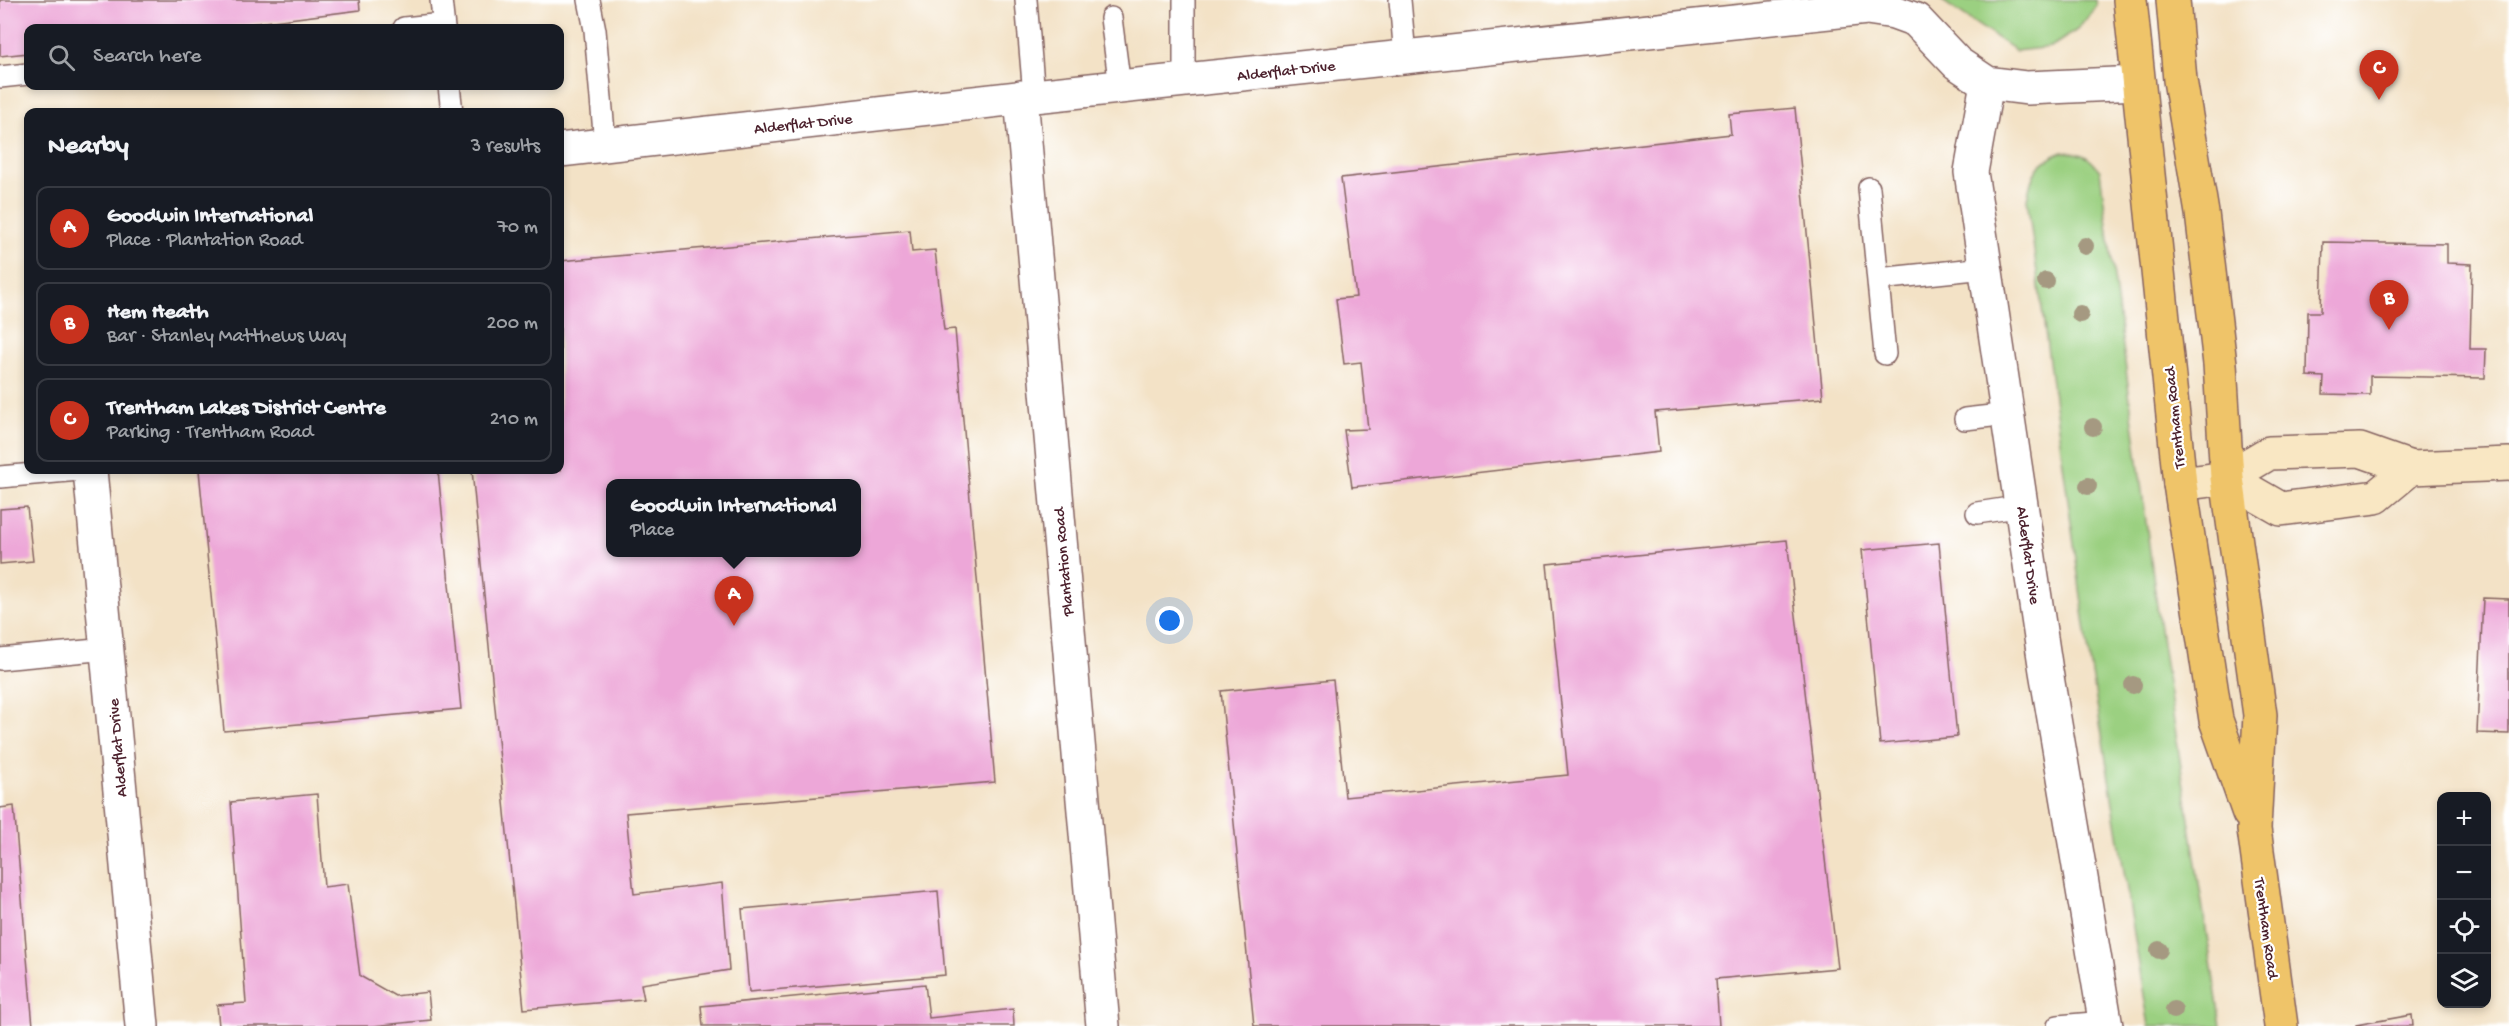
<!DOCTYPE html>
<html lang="en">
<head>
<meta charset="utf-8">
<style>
	:root { --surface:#171b24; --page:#20242c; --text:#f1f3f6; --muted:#9ea1a6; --line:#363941; --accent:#c8321e }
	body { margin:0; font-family:"Gochi Hand",sans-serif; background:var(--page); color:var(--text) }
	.controls { position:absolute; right:18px; bottom:18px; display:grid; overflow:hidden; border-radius:12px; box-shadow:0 3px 9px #0003 }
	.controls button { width:54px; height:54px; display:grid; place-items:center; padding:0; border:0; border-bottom:2px solid var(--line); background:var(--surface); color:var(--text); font:30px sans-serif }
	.you { position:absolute; left:1170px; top:621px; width:21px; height:21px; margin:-15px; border:4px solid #fff; border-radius:50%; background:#1a73e8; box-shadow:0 0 0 9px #1a73e833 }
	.badge { display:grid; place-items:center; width:39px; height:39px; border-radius:50%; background:var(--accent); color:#fff; font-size:20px; font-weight:700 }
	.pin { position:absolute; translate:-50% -50px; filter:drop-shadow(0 2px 3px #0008) }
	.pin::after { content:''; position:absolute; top:32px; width:21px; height:18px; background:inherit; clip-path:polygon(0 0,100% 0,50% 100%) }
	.popup { position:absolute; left:606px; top:479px; width:255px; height:78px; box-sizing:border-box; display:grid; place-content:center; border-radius:12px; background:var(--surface); filter:drop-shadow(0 2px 4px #0005); font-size:20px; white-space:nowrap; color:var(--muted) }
	.popup b { font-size:22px; color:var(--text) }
	.popup::after { content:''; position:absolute; left:50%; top:100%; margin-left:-12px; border:12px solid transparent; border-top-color:var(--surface) }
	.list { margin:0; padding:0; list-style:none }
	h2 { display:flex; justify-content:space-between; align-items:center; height:78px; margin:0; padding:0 24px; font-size:26px }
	h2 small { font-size:20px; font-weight:400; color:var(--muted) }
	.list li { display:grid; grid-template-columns:39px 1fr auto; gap:18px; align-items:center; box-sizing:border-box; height:84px; margin:0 12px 12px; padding:0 12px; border:2px solid var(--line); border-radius:12px }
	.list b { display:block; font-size:22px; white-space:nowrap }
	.list p { margin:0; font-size:20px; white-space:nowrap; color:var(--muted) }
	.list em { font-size:20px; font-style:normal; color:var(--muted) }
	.icon { flex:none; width:33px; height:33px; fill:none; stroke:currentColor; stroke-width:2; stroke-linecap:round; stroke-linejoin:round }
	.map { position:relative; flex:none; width:2509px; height:1026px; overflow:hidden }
	.search { position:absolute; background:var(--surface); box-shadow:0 3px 9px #0003; left:24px; top:24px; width:540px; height:66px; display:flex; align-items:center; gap:15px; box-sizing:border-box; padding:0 21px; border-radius:12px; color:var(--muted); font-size:22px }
	.panel { position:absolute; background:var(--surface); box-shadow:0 3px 9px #0003; left:24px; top:108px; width:540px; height:366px; border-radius:12px }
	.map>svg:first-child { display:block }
	.green { fill:#9bd081; stroke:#727856; stroke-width:1.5 }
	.building { fill:#eda7d8; fill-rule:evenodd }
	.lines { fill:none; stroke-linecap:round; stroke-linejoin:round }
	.lane-casing { stroke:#856361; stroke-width:24 }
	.street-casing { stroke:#856361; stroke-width:36 }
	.secondary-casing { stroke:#856361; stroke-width:36 }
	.primary-casing { stroke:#856361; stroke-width:36 }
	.lane { stroke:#fff; stroke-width:21 }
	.street { stroke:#fff; stroke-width:33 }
	.secondary { stroke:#f9e7c3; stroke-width:33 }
	.primary { stroke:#efc469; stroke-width:33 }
	.tree { fill:#a59981 }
	.labels { text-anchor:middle; stroke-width:4.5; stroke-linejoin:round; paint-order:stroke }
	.street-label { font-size:16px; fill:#4a1f2b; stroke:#fff }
</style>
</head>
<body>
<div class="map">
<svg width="2509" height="1026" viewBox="0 0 2509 1026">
	<rect width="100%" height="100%" fill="#fff"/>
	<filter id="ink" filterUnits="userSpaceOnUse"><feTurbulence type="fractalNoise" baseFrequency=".0167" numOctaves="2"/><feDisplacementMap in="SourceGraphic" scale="12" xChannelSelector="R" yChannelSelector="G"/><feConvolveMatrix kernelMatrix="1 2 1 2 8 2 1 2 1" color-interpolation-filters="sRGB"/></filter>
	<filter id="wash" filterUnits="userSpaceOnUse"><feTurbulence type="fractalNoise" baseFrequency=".008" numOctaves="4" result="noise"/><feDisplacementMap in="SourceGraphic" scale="24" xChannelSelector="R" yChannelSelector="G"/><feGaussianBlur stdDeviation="1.35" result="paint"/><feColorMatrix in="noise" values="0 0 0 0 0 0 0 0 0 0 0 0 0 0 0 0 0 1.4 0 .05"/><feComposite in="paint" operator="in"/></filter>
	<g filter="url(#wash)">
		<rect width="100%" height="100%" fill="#f3e2c6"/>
		<path class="green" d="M1941,0H2096L2097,6L2077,30L2051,47L2016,51Z
			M2063,152C2083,153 2088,155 2100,171L2162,644L2221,1026H2149L2089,655L2027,199C2033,172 2035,163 2063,152Z"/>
		<g id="blocks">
			<path class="building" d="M0,0H359L360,10L218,28H28V53L0,56Z
				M1795,108L1823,398L1655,412L1659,452L1352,487L1344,430L1368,429L1361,362L1344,364L1336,299L1356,297L1341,178L1731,134L1729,114Z
				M910,230L912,252L935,250L944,330L955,329L995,782L626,813L634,894L722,883L729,970L641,984L644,999L524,1009L472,470H560V261ZM611,484H857V552H611Z
				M2323,242L2447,244V263L2472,264L2470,349H2486L2485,378L2370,376V395L2323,394L2324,377L2307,376L2308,312H2321Z
				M199,470H438L461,709L224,731Z
				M27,507L33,561L0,564V509Z
				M1787,540L1838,968L1716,979L1719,1026H1254L1221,691L1333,680L1345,797L1568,775L1547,564Z
				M1939,543L1957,737L1880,744L1862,550Z
				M2483,598L2509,599V734L2477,733Z
				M317,794L324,887L348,884L360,976L395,996L428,992L431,1020L373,1026H219L217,1005L246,1003L231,802Z
				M14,806L31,1004L33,1026H0V808Z
				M938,891L945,975L749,992L742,909Z
				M925,984L929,1018L1013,1009L1014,1026H703L701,1006Z
				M2412,1015L2413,1026H2356V1025Z"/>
		</g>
	</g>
	<g filter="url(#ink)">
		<use href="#blocks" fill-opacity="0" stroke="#856361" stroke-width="1.5"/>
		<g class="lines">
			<defs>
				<path id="lane" d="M441,0L444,28
					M589,0L595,30L605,144
					M1026,0L1034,96
					M1184,0V80
					M1400,0L1405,56
					M1111,18L1120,87
					M404,28L443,24
					M0,77L28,74
					M449,86L452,112
					M1869,188L1885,354
					M1878,279L1985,268
					M1965,419L2009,414
					M0,477L79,470
					M1977,513L2023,506
					M0,659L107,649
					M2058,1026L2105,1022"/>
				<path id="street" d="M1987,83L1971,172L2046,671L2106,1026
					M1021,97L1103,1026
					M560,150L1034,96L1867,8L1894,12L1916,20L1957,63L1987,83L2027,88L2138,83
					M90,470L142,1026"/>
				<path id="secondary" d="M2227,478L2281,509L2376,497L2411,468
					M2180,484L2227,478L2269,453L2360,450L2411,468L2509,464"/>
				<path id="primary" d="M2130,0L2180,484L2216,720L2249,813
					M2173,0L2180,80L2202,213L2220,364L2227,478L2260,715L2254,829L2281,1026"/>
			</defs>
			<use href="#lane" class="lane-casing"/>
			<use href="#street" class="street-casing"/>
			<use href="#secondary" class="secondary-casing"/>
			<use href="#primary" class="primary-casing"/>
			<use href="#lane" class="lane"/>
			<use href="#street" class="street"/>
			<use href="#secondary" class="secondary"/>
			<use href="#primary" class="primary"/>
		</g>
		<g class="tree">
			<circle cx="2085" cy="246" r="9"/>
			<circle cx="2046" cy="281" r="9"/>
			<circle cx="2080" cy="314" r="9"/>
			<circle cx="2093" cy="427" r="9"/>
			<circle cx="2088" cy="486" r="9"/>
			<circle cx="2133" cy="685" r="9"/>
			<circle cx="2159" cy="950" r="9"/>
			<circle cx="2174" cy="1010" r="9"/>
		</g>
	</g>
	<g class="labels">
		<g class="street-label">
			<text transform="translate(1286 69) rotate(-6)" y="6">Alderflat Drive</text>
			<text transform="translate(803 122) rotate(-6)" y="6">Alderflat Drive</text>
			<text transform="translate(2173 418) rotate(-96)" y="6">Trentham Road</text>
			<text transform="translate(2030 555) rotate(82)" y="6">Alderflat Drive</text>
			<text transform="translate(1062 562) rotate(-95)" y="6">Plantation Road</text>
			<text transform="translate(116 748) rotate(-95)" y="6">Alderflat Drive</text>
			<text transform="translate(2268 928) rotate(82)" y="6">Trentham Road</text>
		</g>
	</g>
</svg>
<div class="controls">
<button>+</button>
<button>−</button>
<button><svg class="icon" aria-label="locate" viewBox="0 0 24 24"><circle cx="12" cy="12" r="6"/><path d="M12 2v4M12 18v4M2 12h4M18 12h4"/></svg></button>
<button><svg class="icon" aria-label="layers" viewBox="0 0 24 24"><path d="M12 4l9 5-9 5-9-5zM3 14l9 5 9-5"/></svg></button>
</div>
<div class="you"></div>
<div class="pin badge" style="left:734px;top:626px">A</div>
<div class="popup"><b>Goodwin International</b>Place</div>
<div class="pin badge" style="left:2389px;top:330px">B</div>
<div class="pin badge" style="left:2379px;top:100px">C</div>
<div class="search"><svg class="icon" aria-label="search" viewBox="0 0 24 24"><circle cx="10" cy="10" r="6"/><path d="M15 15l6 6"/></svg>Search here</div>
<section class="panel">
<h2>Nearby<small>3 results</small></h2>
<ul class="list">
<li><span class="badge">A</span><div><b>Goodwin International</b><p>Place · Plantation Road</p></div><em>70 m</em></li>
<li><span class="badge">B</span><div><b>Hem Heath</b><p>Bar · Stanley Matthews Way</p></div><em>200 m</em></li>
<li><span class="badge">C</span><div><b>Trentham Lakes District Centre</b><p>Parking · Trentham Road</p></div><em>210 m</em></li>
</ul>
</section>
</div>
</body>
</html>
